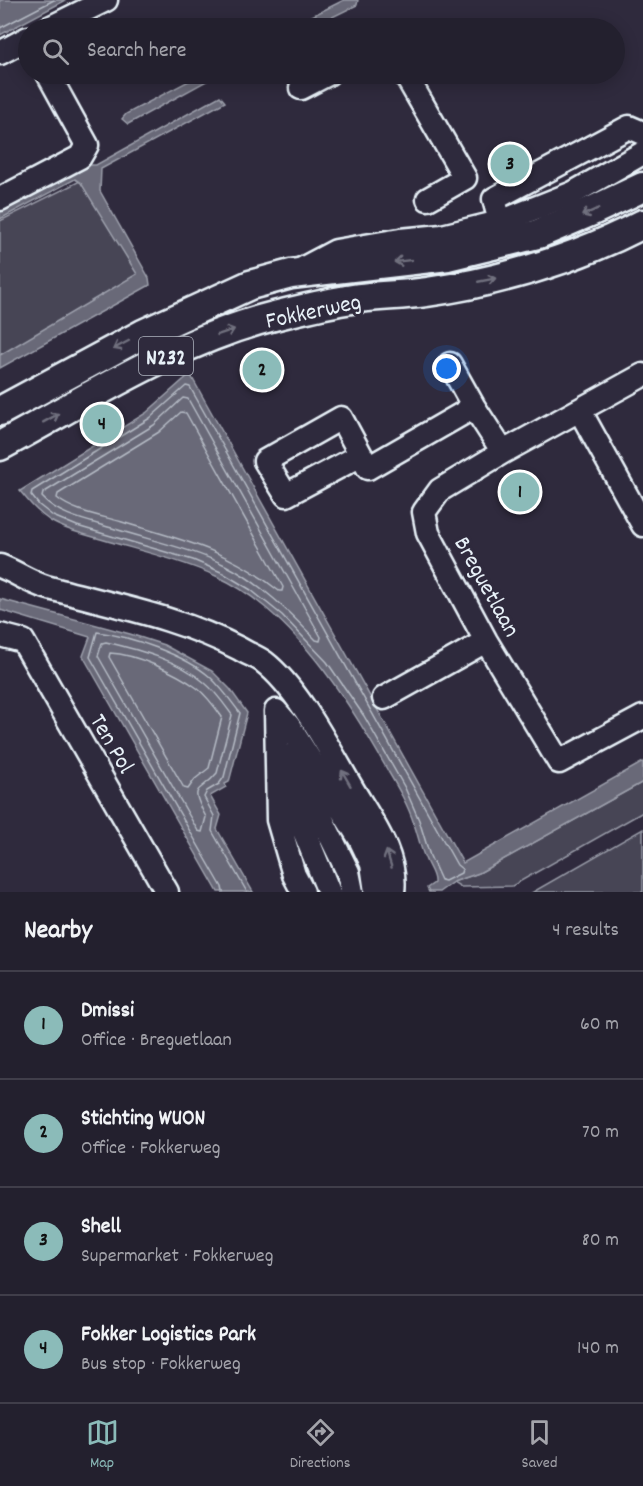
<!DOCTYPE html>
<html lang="en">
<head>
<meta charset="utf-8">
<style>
	:root { --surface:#23202e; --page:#2b2836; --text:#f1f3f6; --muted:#a3a3aa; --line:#403e4a; --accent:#8bbbb9 }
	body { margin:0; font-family:Dekko,sans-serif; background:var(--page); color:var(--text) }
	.you { position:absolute; left:447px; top:369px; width:21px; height:21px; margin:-15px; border:4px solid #fff; border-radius:50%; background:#1a73e8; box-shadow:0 0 0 9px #1a73e833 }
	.badge { display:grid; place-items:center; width:39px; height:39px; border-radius:50%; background:var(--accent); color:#111; font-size:20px; font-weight:700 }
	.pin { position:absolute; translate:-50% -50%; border:3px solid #fff; box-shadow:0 2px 6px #0006 }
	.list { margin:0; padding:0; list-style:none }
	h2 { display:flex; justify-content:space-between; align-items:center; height:78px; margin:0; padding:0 24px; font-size:26px }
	h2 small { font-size:20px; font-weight:400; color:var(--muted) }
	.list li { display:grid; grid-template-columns:39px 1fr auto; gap:18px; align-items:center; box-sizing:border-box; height:108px; padding:0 24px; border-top:2px solid var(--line) }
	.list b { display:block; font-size:22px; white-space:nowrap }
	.list p { margin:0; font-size:20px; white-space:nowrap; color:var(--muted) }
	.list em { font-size:20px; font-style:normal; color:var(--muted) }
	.icon { flex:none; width:33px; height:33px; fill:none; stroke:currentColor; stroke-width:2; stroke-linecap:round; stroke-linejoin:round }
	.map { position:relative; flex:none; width:643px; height:892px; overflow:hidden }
	.search { position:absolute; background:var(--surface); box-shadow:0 3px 15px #0003; left:18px; right:18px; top:18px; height:66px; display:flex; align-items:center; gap:15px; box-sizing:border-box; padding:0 21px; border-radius:33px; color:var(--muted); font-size:22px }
	.sheet { height:510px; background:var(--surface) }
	nav { display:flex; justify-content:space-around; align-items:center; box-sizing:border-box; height:84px; border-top:2px solid var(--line); background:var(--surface); font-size:16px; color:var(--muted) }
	nav a { display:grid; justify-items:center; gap:3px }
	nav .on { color:var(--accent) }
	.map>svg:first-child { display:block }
	.green { fill:#464455; stroke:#979aa6; stroke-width:1.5 }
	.water { fill:#696978; stroke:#9c9fab; stroke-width:1.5 }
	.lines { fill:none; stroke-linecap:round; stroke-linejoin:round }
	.shore { stroke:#b5bbc5; stroke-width:1.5 }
	.minor-casing { stroke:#e8f1f8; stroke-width:27 }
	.major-casing { stroke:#e8f1f8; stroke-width:33 }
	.minor { stroke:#2f2a3d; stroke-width:22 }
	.major { stroke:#2f2a3d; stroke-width:28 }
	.oneway { stroke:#70707e }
	.labels { text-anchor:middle; stroke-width:6; stroke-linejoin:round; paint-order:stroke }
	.shield { fill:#2f2a3d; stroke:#b0b5c0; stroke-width:1.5 }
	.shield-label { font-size:22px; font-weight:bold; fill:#e8f1f8 }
	.street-label { font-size:24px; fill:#e8f1f8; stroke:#2f2a3d }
</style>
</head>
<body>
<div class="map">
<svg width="643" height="892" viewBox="0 0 643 892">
	<rect width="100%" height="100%" fill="#2f2a3d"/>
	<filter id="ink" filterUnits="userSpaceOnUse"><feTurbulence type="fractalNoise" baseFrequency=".0167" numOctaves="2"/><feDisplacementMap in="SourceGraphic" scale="12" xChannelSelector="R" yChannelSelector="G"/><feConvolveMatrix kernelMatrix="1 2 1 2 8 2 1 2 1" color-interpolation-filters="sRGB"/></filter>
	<g filter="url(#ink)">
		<path class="green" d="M84,179L145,284L0,355V221Z
			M643,782V812L512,886L461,887L453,882L479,873Z
			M643,829V892H533Z"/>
		<path class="water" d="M0,0H66L0,35Z
			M344,0H358L357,5L310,28H288Z
			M202,74H213L214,77L128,124L122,119L126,114Z
			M220,96L225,102L101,169L100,191L149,278L150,285L0,368V355L137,274L81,183L75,179L0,219V212L88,165H96Z
			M190,374L463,863L643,762V782L479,873L453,882L439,892H429L427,888L434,883C435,874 428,867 425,858C420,847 418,835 414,824C408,805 398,788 388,771C349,701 292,610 216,576C180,560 141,551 104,540C86,535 65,530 49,520C37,512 29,502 20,491L146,413Z
			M0,599L130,634L164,645L212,671L230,689L247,713L229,782L225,784L226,787L210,796L221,815L217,829L253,892H218L83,656L90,637L0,610Z"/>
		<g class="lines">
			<path class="shore" d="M0,28L54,0
				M186,386L190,387L457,865L462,869L461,873L445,881L441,880L430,856L419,820L405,788L364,716L327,662L282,615L251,590L221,572L193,560L77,526L53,516L39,505L31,495L32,491L150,418Z
				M183,398L188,399L321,637L320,641L316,640C289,612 261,583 225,565C190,548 149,540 112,528C88,521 59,516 42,497L43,493L154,425Z
				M181,412L186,413L283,587L282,591H279C229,550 182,540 122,522C102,516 74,512 57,498L58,494L159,432Z
				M106,642C139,650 179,660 205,683C216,692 224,704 232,715L217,773C199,795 188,783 206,817L202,832L198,831L98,656L102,643Z
				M110,653C136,654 177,673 197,688C207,696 215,707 222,717L209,768L195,779L188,789L184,788L109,657Z
				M223,892L222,887L90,657L97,632C130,636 185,655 210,677C222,688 231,701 240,713L224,777L219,784L207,791L204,797L214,816L212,831L247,892"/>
			<defs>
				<path id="minor" d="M49,28L106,0
					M0,53L28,38
					M405,74L465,178L428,199
					M301,88L328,74
					M0,199L80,157L87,145L48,74
					M500,222L494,199L629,127L643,133
					M300,270L336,251L400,240L442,236L500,222L573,193L643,153
					M450,364L474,407
					M643,375L503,452L440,490L424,512L428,533L486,641L559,762L643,717
					M580,411L643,525
					M361,455L286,495L265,461L341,418L368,468L474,407L503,452
					M0,566C16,572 29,582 46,587C111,605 179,617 240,649C248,654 257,657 264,662C299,689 330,751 352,788C370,819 398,855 393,892
					M0,635L23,641L167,892
					M384,698L486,641
					M276,711L289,726L360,839L372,864L376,892
					M276,711L278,820L294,875L303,892
					M294,754L311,797L348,872L352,892
					M286,759L295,809L329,892"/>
				<path id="major" d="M0,411L143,334L250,285L291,274L448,256L538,234L592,211L643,187
					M0,446C89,398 176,341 274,316C298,310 322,304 346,300C372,295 400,296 427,292C503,281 575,259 643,224"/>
			</defs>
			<use href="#minor" class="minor-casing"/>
			<use href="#major" class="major-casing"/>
			<use href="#minor" class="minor"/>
			<use href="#major" class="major"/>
		</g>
		<defs><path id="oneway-shaft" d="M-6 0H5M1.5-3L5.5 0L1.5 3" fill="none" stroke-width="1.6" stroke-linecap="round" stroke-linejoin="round" transform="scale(1.5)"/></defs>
		<g class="oneway">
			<use href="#oneway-shaft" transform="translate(590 212) rotate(156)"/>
			<use href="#oneway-shaft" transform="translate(403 261) rotate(173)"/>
			<use href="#oneway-shaft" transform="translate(487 280) rotate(-11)"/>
			<use href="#oneway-shaft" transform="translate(226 332) rotate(-19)"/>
			<use href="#oneway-shaft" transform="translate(121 345) rotate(152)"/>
			<use href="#oneway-shaft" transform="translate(51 418) rotate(-29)"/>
			<use href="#oneway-shaft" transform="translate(346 778) rotate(-120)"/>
			<use href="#oneway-shaft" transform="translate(389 859) rotate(-107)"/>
		</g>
	</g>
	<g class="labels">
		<rect class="shield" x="139" y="337" width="54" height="38" rx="4.5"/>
		<g class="shield-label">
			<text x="166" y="364">N232</text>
		</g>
		<g class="street-label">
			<text transform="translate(313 310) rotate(-12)" y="8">Fokkerweg</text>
			<text transform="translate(488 586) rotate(61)" y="8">Breguetlaan</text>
			<text transform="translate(113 743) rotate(60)" y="8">Ten Pol</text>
		</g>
	</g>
</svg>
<div class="you"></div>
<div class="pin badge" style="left:520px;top:492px">1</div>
<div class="pin badge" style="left:262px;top:370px">2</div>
<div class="pin badge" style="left:510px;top:164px">3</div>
<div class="pin badge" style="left:102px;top:424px">4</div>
<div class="search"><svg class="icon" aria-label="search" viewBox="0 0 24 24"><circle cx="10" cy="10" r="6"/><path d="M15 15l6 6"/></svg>Search here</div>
</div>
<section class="sheet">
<h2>Nearby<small>4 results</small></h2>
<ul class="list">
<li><span class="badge">1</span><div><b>Dmissi</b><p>Office · Breguetlaan</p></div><em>60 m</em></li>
<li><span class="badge">2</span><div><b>Stichting WUON</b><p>Office · Fokkerweg</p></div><em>70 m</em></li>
<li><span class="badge">3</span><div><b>Shell</b><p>Supermarket · Fokkerweg</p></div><em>80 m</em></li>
<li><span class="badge">4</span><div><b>Fokker Logistics Park</b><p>Bus stop · Fokkerweg</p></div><em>140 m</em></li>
</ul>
</section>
<nav>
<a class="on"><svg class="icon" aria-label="map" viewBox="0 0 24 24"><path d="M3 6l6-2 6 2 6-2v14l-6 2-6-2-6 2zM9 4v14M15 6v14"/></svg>Map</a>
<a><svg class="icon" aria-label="directions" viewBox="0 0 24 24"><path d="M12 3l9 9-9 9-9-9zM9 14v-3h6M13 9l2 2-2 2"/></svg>Directions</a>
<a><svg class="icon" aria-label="saved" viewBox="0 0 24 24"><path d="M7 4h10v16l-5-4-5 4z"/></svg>Saved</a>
</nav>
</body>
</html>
